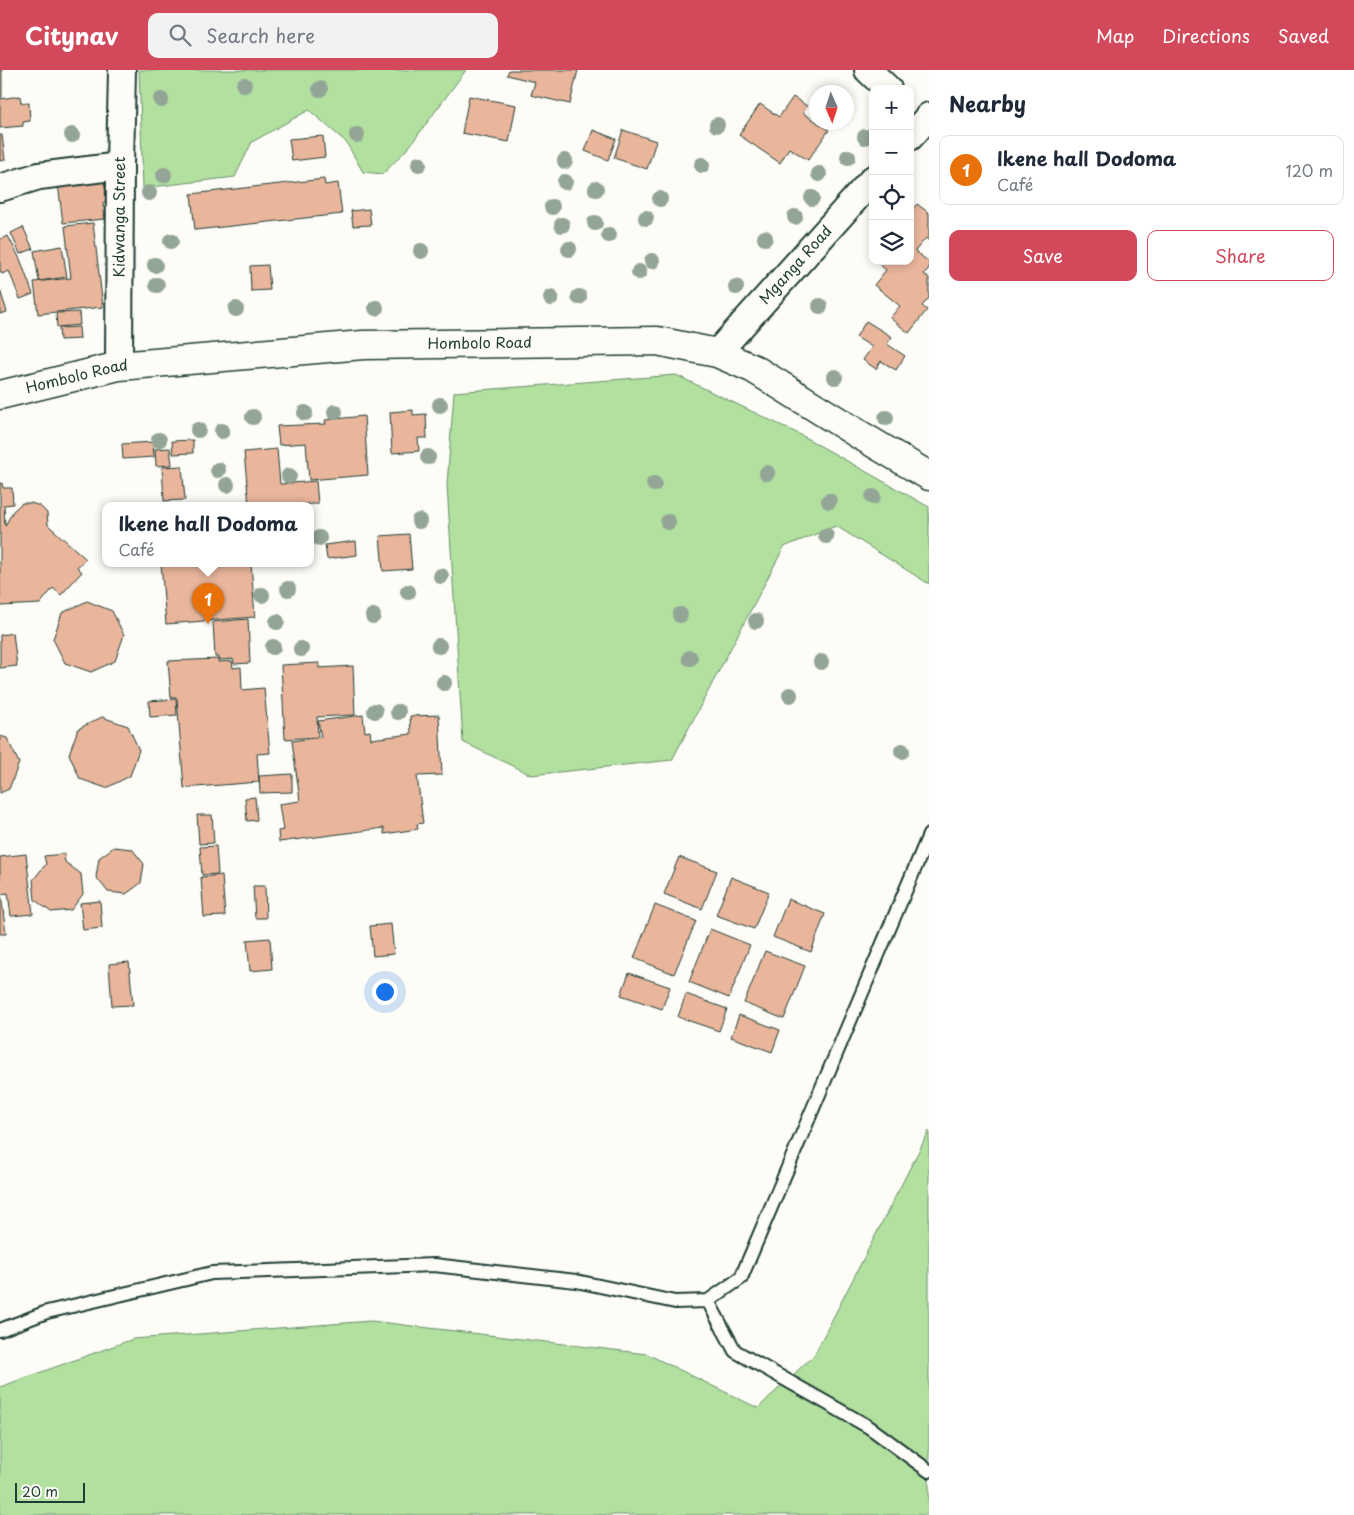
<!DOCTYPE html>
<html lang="en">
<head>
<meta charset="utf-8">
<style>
	:root { --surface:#fff; --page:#f2f2f3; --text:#1f2937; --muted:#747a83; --line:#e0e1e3; --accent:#d1495b }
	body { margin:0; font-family:"Playpen Sans",sans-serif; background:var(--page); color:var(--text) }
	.controls { position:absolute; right:15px; top:15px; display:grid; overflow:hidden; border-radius:10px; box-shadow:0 2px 8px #0003 }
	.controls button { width:45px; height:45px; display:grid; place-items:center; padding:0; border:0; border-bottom:1px solid var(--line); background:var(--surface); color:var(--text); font:25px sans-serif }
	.compass { position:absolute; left:809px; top:15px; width:45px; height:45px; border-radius:50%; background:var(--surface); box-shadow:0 2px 8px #0003; rotate:177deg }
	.scale { position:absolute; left:15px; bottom:12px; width:70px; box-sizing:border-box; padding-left:5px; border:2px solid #1f3d34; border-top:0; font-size:14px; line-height:18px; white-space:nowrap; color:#1f3d34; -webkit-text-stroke:4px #fdfcf7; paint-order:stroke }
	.you { position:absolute; left:384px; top:921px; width:18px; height:18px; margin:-12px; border:4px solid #fff; border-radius:50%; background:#1a73e8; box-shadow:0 0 0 8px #1a73e833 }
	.badge { display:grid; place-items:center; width:32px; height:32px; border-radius:50%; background:var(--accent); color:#fff; font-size:16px; font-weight:700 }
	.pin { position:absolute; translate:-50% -41px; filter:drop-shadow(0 1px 2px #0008) }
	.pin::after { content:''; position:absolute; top:26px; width:18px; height:15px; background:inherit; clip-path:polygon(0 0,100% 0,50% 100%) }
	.popup { position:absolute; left:102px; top:432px; width:212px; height:65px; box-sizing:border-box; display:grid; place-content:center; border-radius:10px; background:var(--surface); filter:drop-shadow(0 1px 4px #0005); font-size:16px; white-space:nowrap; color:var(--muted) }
	.popup b { font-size:19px; color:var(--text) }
	.popup::after { content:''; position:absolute; left:50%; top:100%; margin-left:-10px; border:10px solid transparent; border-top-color:var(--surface) }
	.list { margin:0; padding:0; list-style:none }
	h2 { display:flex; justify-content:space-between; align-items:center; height:65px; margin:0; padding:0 20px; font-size:21px }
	h2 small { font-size:16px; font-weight:400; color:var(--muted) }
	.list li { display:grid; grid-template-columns:32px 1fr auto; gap:15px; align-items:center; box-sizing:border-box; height:70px; margin:0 10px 10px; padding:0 10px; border:1px solid var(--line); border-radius:10px }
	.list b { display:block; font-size:19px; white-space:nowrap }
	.list p { margin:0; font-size:16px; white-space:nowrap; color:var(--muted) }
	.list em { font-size:16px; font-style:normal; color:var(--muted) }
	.actions { display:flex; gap:10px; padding:15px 20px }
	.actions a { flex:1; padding:11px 0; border:1px solid var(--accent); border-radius:10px; text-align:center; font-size:18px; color:var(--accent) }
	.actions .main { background:var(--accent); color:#fff }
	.icon { flex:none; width:28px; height:28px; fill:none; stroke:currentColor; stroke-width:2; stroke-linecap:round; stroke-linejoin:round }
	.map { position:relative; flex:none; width:929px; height:1445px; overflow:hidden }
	header { display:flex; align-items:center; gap:30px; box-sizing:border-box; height:70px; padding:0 25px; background:var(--accent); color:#fff }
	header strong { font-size:24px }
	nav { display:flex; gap:28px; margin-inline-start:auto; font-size:18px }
	.search { width:350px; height:45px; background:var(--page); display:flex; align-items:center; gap:12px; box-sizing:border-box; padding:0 18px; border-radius:10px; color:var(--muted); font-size:19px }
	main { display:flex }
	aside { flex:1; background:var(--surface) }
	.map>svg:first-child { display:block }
	.green { fill:#b2e09f; stroke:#688e6a }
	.building { fill:#e9b59b; stroke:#1f3d34 }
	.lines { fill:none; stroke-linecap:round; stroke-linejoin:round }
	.lane-casing { stroke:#1f3d34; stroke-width:16 }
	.street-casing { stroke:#1f3d34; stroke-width:30 }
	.secondary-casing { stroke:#1f3d34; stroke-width:31 }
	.lane { stroke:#fdfcf7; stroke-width:12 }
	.street { stroke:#fdfcf7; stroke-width:26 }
	.secondary { stroke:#fdfcf7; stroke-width:28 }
	.tree { fill:#93a597 }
	.labels { text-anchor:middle; stroke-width:4; stroke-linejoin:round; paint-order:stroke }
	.street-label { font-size:15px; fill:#1f3d34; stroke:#fdfcf7 }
</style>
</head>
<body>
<header>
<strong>Citynav</strong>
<div class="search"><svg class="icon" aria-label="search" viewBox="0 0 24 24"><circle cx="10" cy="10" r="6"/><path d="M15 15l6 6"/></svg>Search here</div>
<nav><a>Map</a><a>Directions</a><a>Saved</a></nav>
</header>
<main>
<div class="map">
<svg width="929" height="1445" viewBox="0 0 929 1445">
	<rect width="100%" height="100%" fill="#fdfcf7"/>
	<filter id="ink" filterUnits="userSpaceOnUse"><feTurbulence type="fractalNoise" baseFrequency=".02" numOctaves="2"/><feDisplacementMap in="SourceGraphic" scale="10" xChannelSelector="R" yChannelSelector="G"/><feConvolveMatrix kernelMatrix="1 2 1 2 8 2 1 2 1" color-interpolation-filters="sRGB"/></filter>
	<g filter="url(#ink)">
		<path class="green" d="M139,0H466L409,77L383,104L363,102L346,72L309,40L252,72L235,107L143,118Z
			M676,305L799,364L929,437V514L836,456L784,477L672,690L531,705L463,672L447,415L454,322Z
			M929,1061V1445H0V1317L133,1269L371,1251L647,1284L758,1338L814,1285Z"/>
		<path class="building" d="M0,0H2V27H0Z
			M509,0H578L570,34L531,25L535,12L507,5Z
			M20,26L21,33H29L30,51L23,52V56L0,58V29Z
			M469,26L516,35L509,72L462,63Z
			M793,27L807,36L803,43L829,60L808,90L789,78L780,93L739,65L760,34L779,47Z
			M593,60L616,69L608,90L585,81Z
			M623,60L656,71L647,99L614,88Z
			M0,65H2L5,90L0,91Z
			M323,66L325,87L292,91L289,69Z
			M102,102L108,133H103L105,149L63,153L57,106Z
			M324,109L325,115L338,113L342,144L195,160L191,124Z
			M917,134L929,143V171L926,168L915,181L929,192V198L924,204L929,208V228L922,236L927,240L909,263L890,248L900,236L874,215L886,200L879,194L882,191H910V143Z
			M369,139L371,155L353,156L351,141Z
			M93,153L103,237L38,244L34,212L71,208L65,156Z
			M23,157L33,179L20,184L11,163Z
			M8,166L20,189L33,224L20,229L9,201L2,204L0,200V169Z
			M62,176L67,207L39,211L34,181Z
			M268,195L270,220L251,221L250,196Z
			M0,220L7,242L0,244Z
			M79,242L80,255L57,257L56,243Z
			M866,251L892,267L887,274L905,286L896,300L881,291L876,299L863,290L872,277L856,267Z
			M79,257L80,269L60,270L59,258Z
			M413,340V345L426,344L427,368H418L419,381L392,383L390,342Z
			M364,346L368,405L309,410L306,373L279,375L277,356L326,354L325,350Z
			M193,370V383L173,384L172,371Z
			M153,372L154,387L123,389L122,374Z
			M170,378L172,395L156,396L155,379Z
			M277,379L280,414L316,411L318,434L249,435L244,382Z
			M182,396L185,430L164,431L162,397Z
			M0,413H2L3,418H12L13,434L4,435L5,456L13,441L22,433H31L40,436L47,443L48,455L86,489L77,497L82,502L61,525L53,518L40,534L0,536Z
			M409,464L412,499L383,501L380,466Z
			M356,471L357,485L327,489L325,475Z
			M161,493H251L255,547L166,554Z
			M87,531L112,541L124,565L115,591L91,602L65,593L53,569L62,543Z
			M248,549L250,593L234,594L233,589L219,590V587H215L213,552Z
			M13,563L17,596L0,598V565Z
			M218,589V592L232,591L233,598L241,597L242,620L264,618L270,683L257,684L259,712L184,718L177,628H171L168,591Z
			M319,593V598L353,596L355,645L317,647L318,667L285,669L281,595Z
			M176,629L177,645L150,647L149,631Z
			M363,645L365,662L370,661L371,669L411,664L410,646L439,645L442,705L417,706L423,753L417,754L418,759L384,764V758L279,772L278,761L283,760L279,734L300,731L292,671L321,667L318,651Z
			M102,647L128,656L139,680L130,706L106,718L80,709L69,684L78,659Z
			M0,666L7,668L19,693L9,719L0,723Z
			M292,704V722L260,723L259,706Z
			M255,727L257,750L247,751L245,728Z
			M197,745H212L214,773L199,774Z
			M216,776L218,804L202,805L200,777Z
			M114,777L132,779L144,794L141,813L126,824L108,822L96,807L99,788Z
			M26,784L33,844L11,846L8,823L1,824L6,864H0V787Z
			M64,784L65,792L81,804L83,824L71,840L51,842L35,830L33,810L46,794L44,786Z
			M679,787L717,801L702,839L664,824Z
			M222,805L225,846L204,847L201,807Z
			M731,807L769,822L754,859L716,845Z
			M253,816H265L266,848H255Z
			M788,829L825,844L811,882L773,867Z
			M100,831L102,858L83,860L80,833Z
			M655,835L696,851L674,904L634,888Z
			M391,854L394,884L373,886L370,856Z
			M710,859L750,875L729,928L689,912Z
			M270,868L272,899L250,901L247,870Z
			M765,881L805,896L784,949L744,933Z
			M129,892L133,935L112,936L109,894Z
			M629,903L670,917L662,939L621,925Z
			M686,924L727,939L719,961L678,947Z
			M739,945L780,960L772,982L731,967Z"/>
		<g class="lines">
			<defs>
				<path id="lane" d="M708,1231L735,1281L869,1357L929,1401
					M0,1260L47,1242L212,1203L434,1195L576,1211L675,1232L708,1231L741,1208L929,765"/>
				<g id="street">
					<path d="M868,0L888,19"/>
					<path d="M910,67L929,46"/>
					<path d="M0,118L39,106L120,96"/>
					<path id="s1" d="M717,283L873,109"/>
					<path id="s2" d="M119,296L120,96L122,0"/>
				</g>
				<g id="secondary">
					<path id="s3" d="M0,325L119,296L363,275L657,271L717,283L754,299L860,365L929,406"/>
				</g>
			</defs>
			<use href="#lane" class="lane-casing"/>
			<use href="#street" class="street-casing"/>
			<use href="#secondary" class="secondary-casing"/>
			<use href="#lane" class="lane"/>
			<use href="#street" class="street"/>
			<use href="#secondary" class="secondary"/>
		</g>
		<g class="tree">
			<circle cx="244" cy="15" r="8"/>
			<circle cx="320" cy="19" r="8"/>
			<circle cx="161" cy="30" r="8"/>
			<circle cx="717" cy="55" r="8"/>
			<circle cx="72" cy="65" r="8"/>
			<circle cx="357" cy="65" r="8"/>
			<circle cx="865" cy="67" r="8"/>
			<circle cx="848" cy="87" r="8"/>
			<circle cx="565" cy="91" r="8"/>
			<circle cx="419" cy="94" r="8"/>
			<circle cx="702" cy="95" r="8"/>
			<circle cx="819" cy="104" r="8"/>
			<circle cx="164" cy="105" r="8"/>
			<circle cx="565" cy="112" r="8"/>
			<circle cx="596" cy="119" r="8"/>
			<circle cx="149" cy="123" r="8"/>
			<circle cx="812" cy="128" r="8"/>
			<circle cx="660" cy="129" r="8"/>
			<circle cx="552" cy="137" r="8"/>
			<circle cx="795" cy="147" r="8"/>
			<circle cx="646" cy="148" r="8"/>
			<circle cx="595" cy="153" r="8"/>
			<circle cx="562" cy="155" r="8"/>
			<circle cx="609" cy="165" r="8"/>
			<circle cx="765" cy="168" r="8"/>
			<circle cx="171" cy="171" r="8"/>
			<circle cx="569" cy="179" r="8"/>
			<circle cx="421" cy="181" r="8"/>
			<circle cx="652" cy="191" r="8"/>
			<circle cx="155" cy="195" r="8"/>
			<circle cx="639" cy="202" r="8"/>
			<circle cx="157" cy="215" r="8"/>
			<circle cx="736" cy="217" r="8"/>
			<circle cx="579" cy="227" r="8"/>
			<circle cx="551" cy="228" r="8"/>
			<circle cx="820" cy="236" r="8"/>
			<circle cx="376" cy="238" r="8"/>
			<circle cx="236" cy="239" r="8"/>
			<circle cx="835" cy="307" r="8"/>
			<circle cx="440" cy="335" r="8"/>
			<circle cx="335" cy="342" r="8"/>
			<circle cx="305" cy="343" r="8"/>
			<circle cx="253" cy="347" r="8"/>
			<circle cx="886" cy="348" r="8"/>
			<circle cx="198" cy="360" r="8"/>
			<circle cx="222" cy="361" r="8"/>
			<circle cx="159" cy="370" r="8"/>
			<circle cx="428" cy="387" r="8"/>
			<circle cx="218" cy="400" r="8"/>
			<circle cx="767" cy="403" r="8"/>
			<circle cx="289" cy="406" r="8"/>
			<circle cx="654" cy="414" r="8"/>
			<circle cx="227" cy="415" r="8"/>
			<circle cx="873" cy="427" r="8"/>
			<circle cx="829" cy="431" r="8"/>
			<circle cx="419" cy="451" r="8"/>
			<circle cx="668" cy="452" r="8"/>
			<circle cx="826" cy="466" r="8"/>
			<circle cx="319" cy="468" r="8"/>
			<circle cx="441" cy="506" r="8"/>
			<circle cx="288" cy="519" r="8"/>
			<circle cx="408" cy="522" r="8"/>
			<circle cx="262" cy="525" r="8"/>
			<circle cx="680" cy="545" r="8"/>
			<circle cx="373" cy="546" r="8"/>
			<circle cx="756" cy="551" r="8"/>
			<circle cx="277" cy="552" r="8"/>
			<circle cx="439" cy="576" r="8"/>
			<circle cx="273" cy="577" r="8"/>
			<circle cx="301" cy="579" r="8"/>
			<circle cx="690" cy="588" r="8"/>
			<circle cx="821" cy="592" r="8"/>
			<circle cx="444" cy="613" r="8"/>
			<circle cx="790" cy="625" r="8"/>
			<circle cx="375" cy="641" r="8"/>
			<circle cx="398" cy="642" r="8"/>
			<circle cx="902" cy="681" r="8"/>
		</g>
	</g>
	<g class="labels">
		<g class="street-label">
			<text dy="5" stroke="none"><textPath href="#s2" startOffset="149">Kidwanga Street</textPath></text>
			<text dy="5" stroke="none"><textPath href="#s1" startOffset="118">Mganga Road</textPath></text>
			<text dy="5" stroke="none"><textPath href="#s3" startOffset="484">Hombolo Road</textPath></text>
			<text dy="5" stroke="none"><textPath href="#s3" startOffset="79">Hombolo Road</textPath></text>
		</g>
	</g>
</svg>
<div class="controls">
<button>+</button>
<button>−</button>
<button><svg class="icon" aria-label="locate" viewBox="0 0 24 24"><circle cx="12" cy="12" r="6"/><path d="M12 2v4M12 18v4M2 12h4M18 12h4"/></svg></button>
<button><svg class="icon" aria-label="layers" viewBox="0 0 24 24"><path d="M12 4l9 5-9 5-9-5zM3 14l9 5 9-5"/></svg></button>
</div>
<svg class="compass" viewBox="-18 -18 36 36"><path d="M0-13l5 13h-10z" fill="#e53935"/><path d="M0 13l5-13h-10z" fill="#747a83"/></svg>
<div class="scale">20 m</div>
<div class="you"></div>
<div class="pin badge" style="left:208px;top:554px;background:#e8710a">1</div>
<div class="popup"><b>Ikene hall Dodoma</b>Café</div>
</div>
<aside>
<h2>Nearby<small></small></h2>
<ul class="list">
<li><span class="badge" style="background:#e8710a">1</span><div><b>Ikene hall Dodoma</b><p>Café</p></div><em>120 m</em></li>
</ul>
<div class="actions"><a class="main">Save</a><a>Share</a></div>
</aside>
</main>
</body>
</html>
